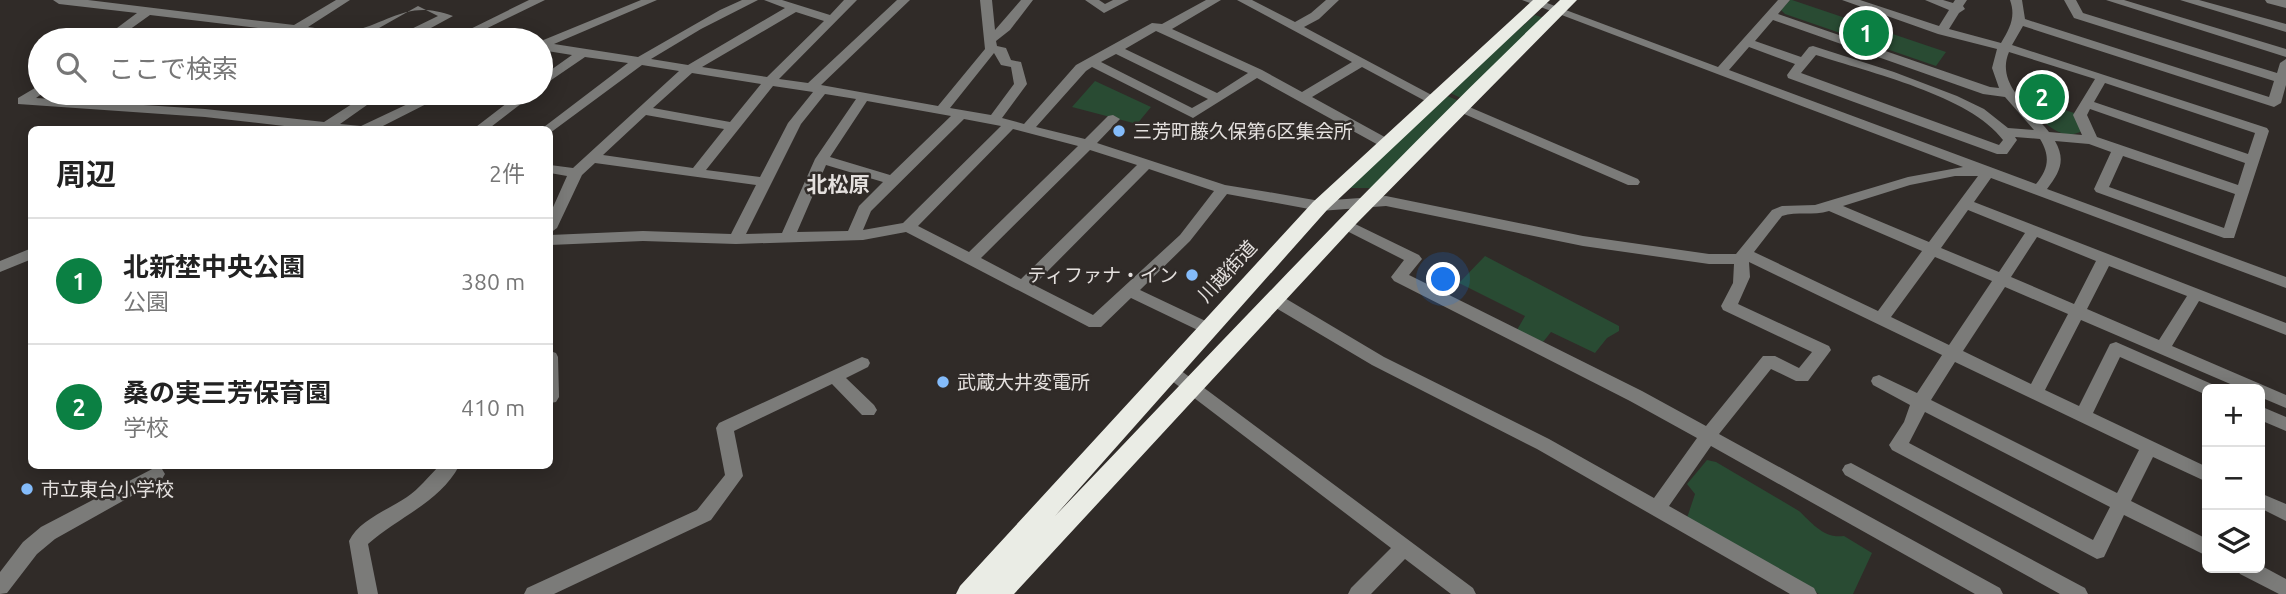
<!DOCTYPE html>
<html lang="ja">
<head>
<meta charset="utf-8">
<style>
	:root { --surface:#fff; --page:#f2f2f2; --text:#222; --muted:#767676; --line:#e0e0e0; --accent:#0b8043 }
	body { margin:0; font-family:Ubuntu,"Noto Sans JP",sans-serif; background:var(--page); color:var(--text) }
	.controls { position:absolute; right:21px; bottom:21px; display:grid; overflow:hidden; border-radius:10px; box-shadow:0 4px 18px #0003 }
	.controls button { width:63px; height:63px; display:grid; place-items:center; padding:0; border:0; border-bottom:2px solid var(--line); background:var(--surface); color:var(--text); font:35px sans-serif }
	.you { position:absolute; left:1444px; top:280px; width:24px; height:24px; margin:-18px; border:5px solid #fff; border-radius:50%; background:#1a73e8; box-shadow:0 0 0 10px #1a73e833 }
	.badge { display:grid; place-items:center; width:46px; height:46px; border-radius:50%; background:var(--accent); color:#fff; font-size:23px; font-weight:700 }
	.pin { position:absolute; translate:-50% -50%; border:4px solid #fff; box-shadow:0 2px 7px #0006 }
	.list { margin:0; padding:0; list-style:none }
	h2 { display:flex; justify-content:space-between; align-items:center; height:91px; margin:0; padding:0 28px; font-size:30px }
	h2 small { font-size:23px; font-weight:400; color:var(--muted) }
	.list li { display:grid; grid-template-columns:46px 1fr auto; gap:21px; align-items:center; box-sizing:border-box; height:126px; padding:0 28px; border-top:2px solid var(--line) }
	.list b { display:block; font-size:26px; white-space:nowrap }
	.list p { margin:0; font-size:23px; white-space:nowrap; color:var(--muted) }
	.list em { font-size:23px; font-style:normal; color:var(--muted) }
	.icon { flex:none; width:38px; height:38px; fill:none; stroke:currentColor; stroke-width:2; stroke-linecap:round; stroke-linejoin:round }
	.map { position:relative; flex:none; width:2286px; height:594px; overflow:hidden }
	.search { position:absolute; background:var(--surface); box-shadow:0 4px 18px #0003; left:28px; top:28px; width:525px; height:77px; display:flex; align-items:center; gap:18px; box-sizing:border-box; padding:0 24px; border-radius:38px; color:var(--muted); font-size:26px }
	.panel { position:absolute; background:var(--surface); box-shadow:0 4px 18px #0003; left:28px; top:126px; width:525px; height:343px; border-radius:10px }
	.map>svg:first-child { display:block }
	.green { fill:#294b33 }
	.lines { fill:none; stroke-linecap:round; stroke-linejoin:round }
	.minor { fill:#7b7b79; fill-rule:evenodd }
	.highway { fill:#eaece5; fill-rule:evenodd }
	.poi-dot { fill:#84bcfb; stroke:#302b28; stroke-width:2.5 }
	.labels { text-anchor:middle; stroke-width:5; stroke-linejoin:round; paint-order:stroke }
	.poi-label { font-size:19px; fill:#e4e0de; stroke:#302b28; text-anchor:start }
	.street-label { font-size:19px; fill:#e4e0de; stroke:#302b28 }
	.neighbourhood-label { font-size:21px; font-weight:bold; fill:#e4e0de; stroke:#302b28 }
</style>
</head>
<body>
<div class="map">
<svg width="2286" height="594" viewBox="0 0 2286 594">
	<rect width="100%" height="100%" fill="#302b28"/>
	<path class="green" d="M1790,0H1792L1946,52L1936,66L1785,14L1781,10Z
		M1535,15L1544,18L1461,98L1448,92Z
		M1095,81L1151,107L1137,124L1072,107Z
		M1445,95L1459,101L1375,188H1349Z
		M2029,106H2053L2074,113L2082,131C2060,143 2042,120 2029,106Z
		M1485,256L1619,326V331L1607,338L1595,353L1551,332L1543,342L1517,330L1525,316L1459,283Z
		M1707,460L1716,462L1799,511C1812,523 1824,539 1844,536L1872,553L1853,594H1819L1687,518L1695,494L1687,484Z"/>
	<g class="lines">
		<path class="minor" d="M53,0H88L294,25L336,0H350L308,27C322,29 344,34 357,30C393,20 410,0 453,16L418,35L435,36L441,40H356L150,15L115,40H101L137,13L59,4ZM418,6L438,16L401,34L372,32Z
			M529,0H545L463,40H448Z
			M641,0H657L554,44L638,57L720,10L742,0H758L701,29L651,59L688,65L785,8L764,0H782L830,15L844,0H857L779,79L808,83L897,0H910L821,85L938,106L985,49L980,0H992L995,30L1021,0H1033L1010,30L996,41L997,46L1006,48L1011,60L1021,62L1027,84L1002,118L1024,124L1076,65L1152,23L1162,24L1206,0H1221L1172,29L1262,70L1302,92L1352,62L1237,0H1252L1295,22L1311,13L1326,0H1339L1319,19L1304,27L1441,100L1439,103H1429L1362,67L1312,97L1392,141L1394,144L1392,147H1382L1257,78L1193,118L1092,67L1086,71L1036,127L1085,139L1108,116L1113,115L1120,119L1097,143L1225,185L1268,192L1320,201L1386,196L1583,236L1709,254H1736L1772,210L1782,206L1815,205L1908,177L1963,167L1522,0H1539L1718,67L1778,0H1790L1778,14L1990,87L1999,88L1992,68L1997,49L1938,34L1842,0H1860L1939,26L1949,10L1925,0H1943L1953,3L1955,0H1967L1963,6L1965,9L1959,13L1949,29L2001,43C2010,28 2016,17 2010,0H2022L2025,19L2269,97L2274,81L2074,18L2064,0H2076L2083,13L2277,73L2280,63L2286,59V85L2281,103L2274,107L2023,26L2012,45L2267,128L2269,131L2234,238H2224L2096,192L2094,189L2111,152L2089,144L2055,141C2066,160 2060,172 2047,189L2286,277V288L1991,178L1974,202L2286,323V335L2199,301L2172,346L2286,395V408L2260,397V389H2242L2081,320L2045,390L2079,406L2110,344L2116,342L2214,385L2216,389H2207V395L2202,393L2120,357L2093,413L2207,467V482L2153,457L2131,501L2207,539V556L2124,515L2104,557L2097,559L1892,450L1889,445L1904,422L1910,405L1873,385L1871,381L1873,377L1879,375L1917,393L1942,355L1749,262L1750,277L1738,304L1829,346L1831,350L1808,381H1796L1771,369L1719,434L2000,588L2003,594H1975L1711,446L1669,506L1814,588L1817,594H1790L1537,449L1372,365L1266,302L1264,298L1272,293L1278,294L1384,357L1549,439L1654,498L1697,438L1630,401L1394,281L1391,277L1404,260L1341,228L1339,225L1346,220L1351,222L1419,255L1422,259L1409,275L1642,391L1706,426L1763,356H1775L1799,368L1812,352L1723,310L1721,306L1733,283L1734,264H1709L1583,246L1386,206L1320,211L1227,194L1190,241L1140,290L1214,325L1216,329L1208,335L1131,298L1101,327H1089L906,232L863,240L736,244L643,241L550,245V235L643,231L731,234L756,185L595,163L582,175L557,228L550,233V214L567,176L550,173V165L573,168L679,71L642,65L550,133V130H540L628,63L585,57L541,87V77L572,55L541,50V41ZM796,12L824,21L767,77L702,67ZM1773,20L1983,94L2005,97L2034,130L2008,128L1984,109L1957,96L1894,72L1813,46L1809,47L1801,57L1755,41ZM1156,31L1248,73L1217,93L1125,49ZM1749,47L1795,64L1787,75L1788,78L1997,154H2007L2017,140L2015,137L2040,139C2051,157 2048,169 2036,184L1729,70ZM2009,52L2095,79L2073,115L2082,135L2049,132C2031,109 1995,84 2009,52ZM994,53L1001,65L1011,67L1014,84L991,115L950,108ZM1116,54L1208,99L1192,108L1101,62ZM1816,55C1868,72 1971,96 2003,140L1999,145L1801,73ZM692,73L761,84L730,122L653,108ZM2105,83L2255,133L2248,154L2094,102ZM773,86L813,92L788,123L760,177L706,170ZM825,94L856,99L815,159L782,233L746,234L801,124ZM867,101L951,116L890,175L830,157ZM2090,109L2245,163L2238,185L2097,137L2087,115ZM646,115L724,129L693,168L603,155ZM964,119L1001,126L903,223L863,230L871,211ZM1013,129L1078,146L969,252L918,226ZM1090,150L1137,165L1021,279L981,258ZM2123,156L2235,194L2224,228L2109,187ZM826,165L883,182L859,206L848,231L797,232ZM1149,169L1214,191L1180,235L1093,315L1034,285ZM1955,176H1978L1929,242L1843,206L1910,185ZM1968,210L2025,233L1999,272L1941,248ZM1829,211L1922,251L1878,311L1754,252L1782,216C1797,211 1813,216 1829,211ZM2037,237L2096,261L2074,304L2011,277ZM1935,257L1992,281L1949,345L1891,317ZM2109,266L2187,296L2159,340L2087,309ZM2005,287L2068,314L2031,384L1963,351ZM1955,362L2139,450L2117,493L1931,400ZM1925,412L2110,507L2093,540L1909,443Z
			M1085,0H1099L1105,4L1113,0H1129L1104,13Z
			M2106,0H2124L2286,49V57Z
			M2180,0H2199L2286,24V32Z
			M2265,0H2286V8L2267,3Z
			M40,85V93H43L36,98L205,109L324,122L369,93H384L340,124L361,126L431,93H448L375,130H319L205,117L18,104V98Z
			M520,93H535L487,130H472Z
			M1460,103L1638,179L1640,182L1638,185H1628L1455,110V104Z
			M32,248V259L0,272V261Z
			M550,351L556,353L558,357L559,397L556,402L550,403Z
			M862,357L868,359L870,363L868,367L846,378L874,405L877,410L874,415H862L832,384L734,431L743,476L711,520L554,594H524L527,588L697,510L725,475L716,428L719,423Z
			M1170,365L1176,367L1473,588L1476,594H1451L1405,559L1371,594H1348L1351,588L1391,548L1164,375L1162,371L1164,367Z
			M2260,406L2286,417V431L2260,420Z
			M1851,463L2085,588L2088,594H2060L1845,475L1842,470L1845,465Z
			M439,466H459C440,502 397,518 368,544L378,594H358L349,541C359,520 388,510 407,497C419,489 429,476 439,466Z
			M156,467L162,469L165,474L162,479L55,539L37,554L7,593L0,594V572L23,542L41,527Z
			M2260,493L2286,504V521L2260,508Z
			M2260,565L2286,579V594H2279L2240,574L2237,568H2260Z"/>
		<path class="highway" d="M1533,0H1550L1327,210L1055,516C1222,342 1386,166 1560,0H1577L1357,223L1014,594H956L960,586L1313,202Z"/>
	</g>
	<g class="poi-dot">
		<circle cx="1119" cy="131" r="7"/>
		<circle cx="1192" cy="275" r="7"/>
		<circle cx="943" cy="382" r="7"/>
		<circle cx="27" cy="489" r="7"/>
	</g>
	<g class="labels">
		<g class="poi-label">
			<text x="1133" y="138">三芳町藤久保第6区集会所</text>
			<text x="1178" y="282" text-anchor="end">ティファナ・イン</text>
			<text x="957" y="389">武蔵大井変電所</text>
			<text x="41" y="496">市立東台小学校</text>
		</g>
		<g class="street-label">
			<text transform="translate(1227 271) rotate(-47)" y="7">川越街道</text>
		</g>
		<g class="neighbourhood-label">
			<text x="838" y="192">北松原</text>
		</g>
	</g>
</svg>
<div class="controls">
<button>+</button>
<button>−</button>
<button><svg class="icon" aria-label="layers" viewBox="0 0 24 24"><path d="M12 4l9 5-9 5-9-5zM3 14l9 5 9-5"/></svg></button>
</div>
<div class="you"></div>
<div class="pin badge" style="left:1866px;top:33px">1</div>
<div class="pin badge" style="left:2042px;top:97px">2</div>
<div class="search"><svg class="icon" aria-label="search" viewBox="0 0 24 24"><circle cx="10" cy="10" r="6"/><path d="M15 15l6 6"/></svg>ここで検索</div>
<section class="panel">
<h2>周辺<small>2件</small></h2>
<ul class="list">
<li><span class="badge">1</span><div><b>北新埜中央公園</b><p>公園</p></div><em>380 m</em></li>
<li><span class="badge">2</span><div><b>桑の実三芳保育園</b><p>学校</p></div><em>410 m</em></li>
</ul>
</section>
</div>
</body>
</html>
